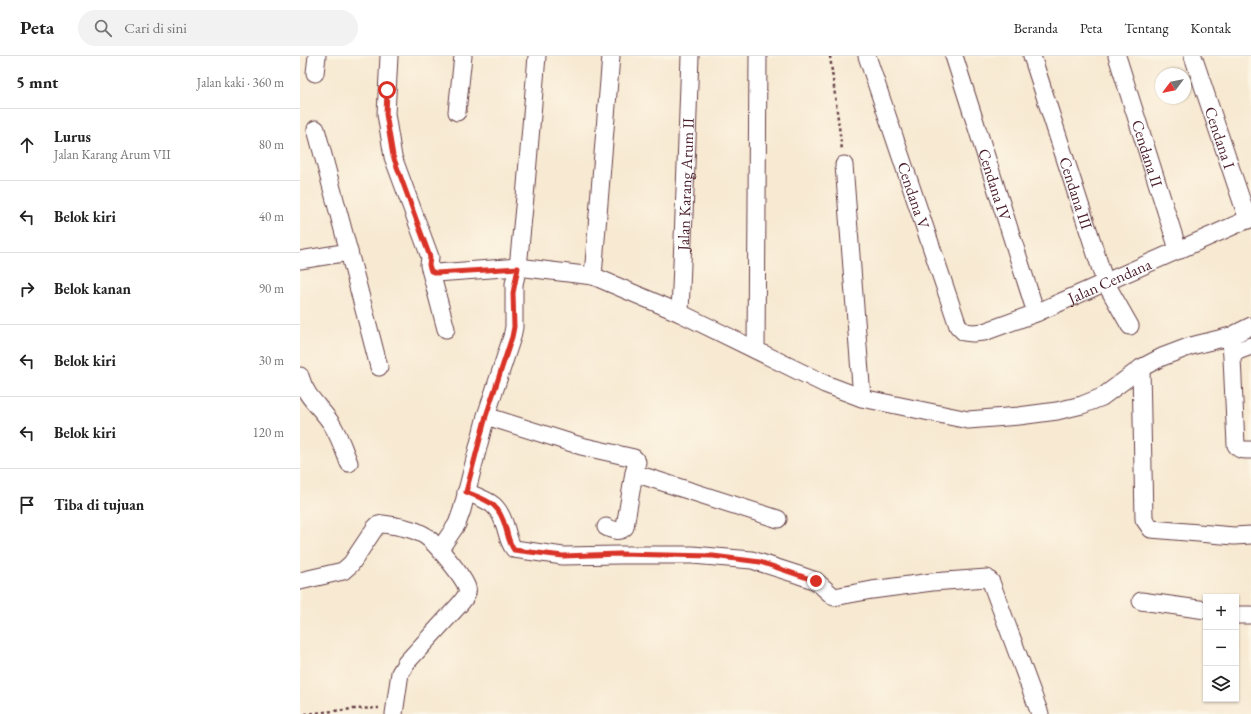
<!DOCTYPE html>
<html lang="id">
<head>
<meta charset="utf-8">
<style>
	:root { --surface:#fff; --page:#f2f2f2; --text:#222; --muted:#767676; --line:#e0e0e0 }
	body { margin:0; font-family:"EB Garamond",serif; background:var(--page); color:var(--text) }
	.controls { position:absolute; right:12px; bottom:12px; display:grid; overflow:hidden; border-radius:0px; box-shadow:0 1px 3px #0004 }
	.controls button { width:36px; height:36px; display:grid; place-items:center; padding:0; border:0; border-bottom:1px solid var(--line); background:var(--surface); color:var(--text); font:20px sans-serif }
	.compass { position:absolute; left:855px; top:12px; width:36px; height:36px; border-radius:50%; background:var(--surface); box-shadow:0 1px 3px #0004; rotate:238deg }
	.stop { position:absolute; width:12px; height:12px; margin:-9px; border:3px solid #d93025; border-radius:50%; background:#fff }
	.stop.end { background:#d93025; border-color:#fff; box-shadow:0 1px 4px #0008 }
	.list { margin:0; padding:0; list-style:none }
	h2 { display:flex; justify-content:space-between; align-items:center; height:52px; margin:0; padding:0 16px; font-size:17px }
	h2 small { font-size:13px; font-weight:400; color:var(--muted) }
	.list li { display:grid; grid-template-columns:26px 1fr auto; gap:12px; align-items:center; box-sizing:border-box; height:72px; padding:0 16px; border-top:1px solid var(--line) }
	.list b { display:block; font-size:15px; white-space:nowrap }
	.list p { margin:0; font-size:13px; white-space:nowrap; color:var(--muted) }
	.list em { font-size:13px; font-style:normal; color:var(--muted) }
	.icon { flex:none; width:22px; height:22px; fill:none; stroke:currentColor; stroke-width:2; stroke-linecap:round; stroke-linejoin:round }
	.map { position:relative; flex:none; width:951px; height:658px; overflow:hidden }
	header { display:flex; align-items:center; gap:24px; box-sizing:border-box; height:56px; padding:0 20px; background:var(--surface); border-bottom:1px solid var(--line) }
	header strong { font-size:19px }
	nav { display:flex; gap:22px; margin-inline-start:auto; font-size:14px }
	.search { width:280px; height:36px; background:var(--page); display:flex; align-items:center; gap:10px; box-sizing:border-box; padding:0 14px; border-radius:22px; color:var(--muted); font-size:15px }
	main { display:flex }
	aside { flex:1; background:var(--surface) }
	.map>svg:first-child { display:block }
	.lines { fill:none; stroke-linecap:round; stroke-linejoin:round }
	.minor-casing { stroke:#643d44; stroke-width:19 }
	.path { stroke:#643d44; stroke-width:2.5; stroke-dasharray:3 3; stroke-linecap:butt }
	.minor { stroke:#fff; stroke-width:17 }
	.route { stroke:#d93025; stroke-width:5 }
	.labels { text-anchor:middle; stroke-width:3.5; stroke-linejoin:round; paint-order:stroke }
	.street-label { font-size:16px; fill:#4a1f2b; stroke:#fcf5e5 }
</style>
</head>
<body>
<header>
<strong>Peta</strong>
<div class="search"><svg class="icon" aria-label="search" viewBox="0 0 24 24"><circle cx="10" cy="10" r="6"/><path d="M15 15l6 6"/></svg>Cari di sini</div>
<nav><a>Beranda</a><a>Peta</a><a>Tentang</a><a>Kontak</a></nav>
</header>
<main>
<aside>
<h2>5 mnt<small>Jalan kaki · 360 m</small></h2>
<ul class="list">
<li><svg class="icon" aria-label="ahead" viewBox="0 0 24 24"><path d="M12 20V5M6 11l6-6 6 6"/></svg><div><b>Lurus</b><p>Jalan Karang Arum VII</p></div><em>80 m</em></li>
<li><svg class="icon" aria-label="left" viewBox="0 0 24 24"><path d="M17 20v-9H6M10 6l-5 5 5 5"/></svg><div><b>Belok kiri</b></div><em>40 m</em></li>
<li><svg class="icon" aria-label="right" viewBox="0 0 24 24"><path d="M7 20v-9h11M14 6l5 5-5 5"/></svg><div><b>Belok kanan</b></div><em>90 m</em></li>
<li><svg class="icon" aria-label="left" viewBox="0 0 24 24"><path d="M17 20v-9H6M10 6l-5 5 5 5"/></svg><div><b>Belok kiri</b></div><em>30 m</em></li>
<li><svg class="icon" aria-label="left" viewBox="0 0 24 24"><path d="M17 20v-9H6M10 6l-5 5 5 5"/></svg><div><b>Belok kiri</b></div><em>120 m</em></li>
<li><svg class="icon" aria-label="arrive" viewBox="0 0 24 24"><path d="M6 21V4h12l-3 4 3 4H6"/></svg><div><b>Tiba di tujuan</b></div></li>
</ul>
</aside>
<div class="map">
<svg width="951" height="658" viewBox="0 0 951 658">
	<rect width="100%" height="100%" fill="#fcf5e5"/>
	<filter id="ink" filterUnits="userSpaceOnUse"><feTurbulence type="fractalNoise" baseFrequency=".025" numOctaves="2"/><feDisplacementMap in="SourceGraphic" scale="8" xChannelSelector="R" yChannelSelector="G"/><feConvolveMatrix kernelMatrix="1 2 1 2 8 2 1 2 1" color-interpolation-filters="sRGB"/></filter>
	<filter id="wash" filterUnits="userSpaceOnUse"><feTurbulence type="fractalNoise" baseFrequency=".012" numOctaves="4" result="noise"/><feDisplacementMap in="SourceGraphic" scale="16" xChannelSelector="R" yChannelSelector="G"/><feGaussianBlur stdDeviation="0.9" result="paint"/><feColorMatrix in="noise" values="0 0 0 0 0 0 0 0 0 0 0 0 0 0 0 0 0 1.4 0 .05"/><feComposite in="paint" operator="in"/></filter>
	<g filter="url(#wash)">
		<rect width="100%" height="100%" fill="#f7e9d2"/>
	</g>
	<g filter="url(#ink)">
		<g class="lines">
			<defs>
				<g id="minor">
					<path d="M89,0L86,58L93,101L130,201L129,209L146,273"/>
					<path id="s1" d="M567,0L658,270L664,276L673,277L684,276L736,257L951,162"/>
					<path id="s2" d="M654,0L736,257"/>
					<path id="s3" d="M732,0L805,226L830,270"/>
					<path id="s4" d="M817,0L876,187L880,194"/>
					<path id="s5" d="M893,0L948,164"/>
					<path d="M15,17L17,0"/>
					<path d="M157,56L163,0"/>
					<path d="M544,109L562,342"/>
					<path d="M49,196L79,311"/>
					<path d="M0,204L49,196L16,73"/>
					<path d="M131,215L136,217L218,211L293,220L380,257L525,328L562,342L668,364L719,360L757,355L782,349L802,341L841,312L862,301L891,290L931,280L951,270"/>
					<path d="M293,220L311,0"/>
					<path id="s6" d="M380,257L387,84L390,0"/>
					<path d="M931,280L936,389C940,395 944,394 951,394"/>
					<path d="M456,294L458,0"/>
					<path d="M932,297L951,290"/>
					<path d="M841,312L844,463L851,473L934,480L951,479"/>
					<path d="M0,320C6,342 19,349 31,367C39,379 44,394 49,407"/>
					<path d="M186,360L281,390L334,402L337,406L334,417L478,463"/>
					<path d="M166,436C189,445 199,447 206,473C208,480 209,487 214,493L263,500L319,499H392L452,504L499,519L516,525L534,541L572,534L632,526L687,522L691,526L740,658"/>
					<path d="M306,471C313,474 319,477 325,471L334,417"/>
					<path d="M140,493L157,468L162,454L186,360L212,281L214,271V228L218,211L225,141L237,0"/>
					<path d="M0,525L43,515L51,508L75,472L78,469L83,468C97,470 112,472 124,479C134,485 164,521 167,532C169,537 164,543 160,548L106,607L100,617L94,658"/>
					<path d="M841,545L906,554"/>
					<path d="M936,559H951"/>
				</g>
			</defs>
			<use href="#minor" class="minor-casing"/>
			<path class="path" d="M530,0L542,94
				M5,658L53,653L79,652"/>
			<use href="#minor" class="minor"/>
		</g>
	</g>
	<g class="lines" filter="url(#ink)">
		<path class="route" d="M87,34L86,58L93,100L130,201L129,209L131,215L136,217L218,212L213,237L214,271L212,281L186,360L166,436C189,445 199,447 206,473C208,480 209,487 214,494L263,500L319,498L413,500L460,506L516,525"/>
	</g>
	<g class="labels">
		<g class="street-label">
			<text dy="6" stroke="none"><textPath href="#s5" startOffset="86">Cendana I</textPath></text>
			<text dy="6" stroke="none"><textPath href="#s4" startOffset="102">Cendana II</textPath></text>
			<text dy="6" stroke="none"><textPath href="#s6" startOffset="129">Jalan Karang Arum II</textPath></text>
			<text dy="6" stroke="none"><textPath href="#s2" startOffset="135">Cendana IV</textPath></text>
			<text dy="6" stroke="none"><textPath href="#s3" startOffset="144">Cendana III</textPath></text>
			<text dy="6" stroke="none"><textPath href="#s1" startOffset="147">Cendana V</textPath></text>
			<text dy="6" stroke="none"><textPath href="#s1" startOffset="449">Jalan Cendana</textPath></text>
		</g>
	</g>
</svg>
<div class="controls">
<button>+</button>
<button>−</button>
<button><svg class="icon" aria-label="layers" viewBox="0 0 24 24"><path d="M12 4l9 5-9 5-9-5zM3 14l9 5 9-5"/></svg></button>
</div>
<svg class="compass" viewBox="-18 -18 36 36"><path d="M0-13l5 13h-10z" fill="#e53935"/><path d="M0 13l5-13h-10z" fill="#767676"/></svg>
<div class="stop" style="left:87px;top:34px"></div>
<div class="stop end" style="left:516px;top:525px"></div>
</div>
</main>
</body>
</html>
